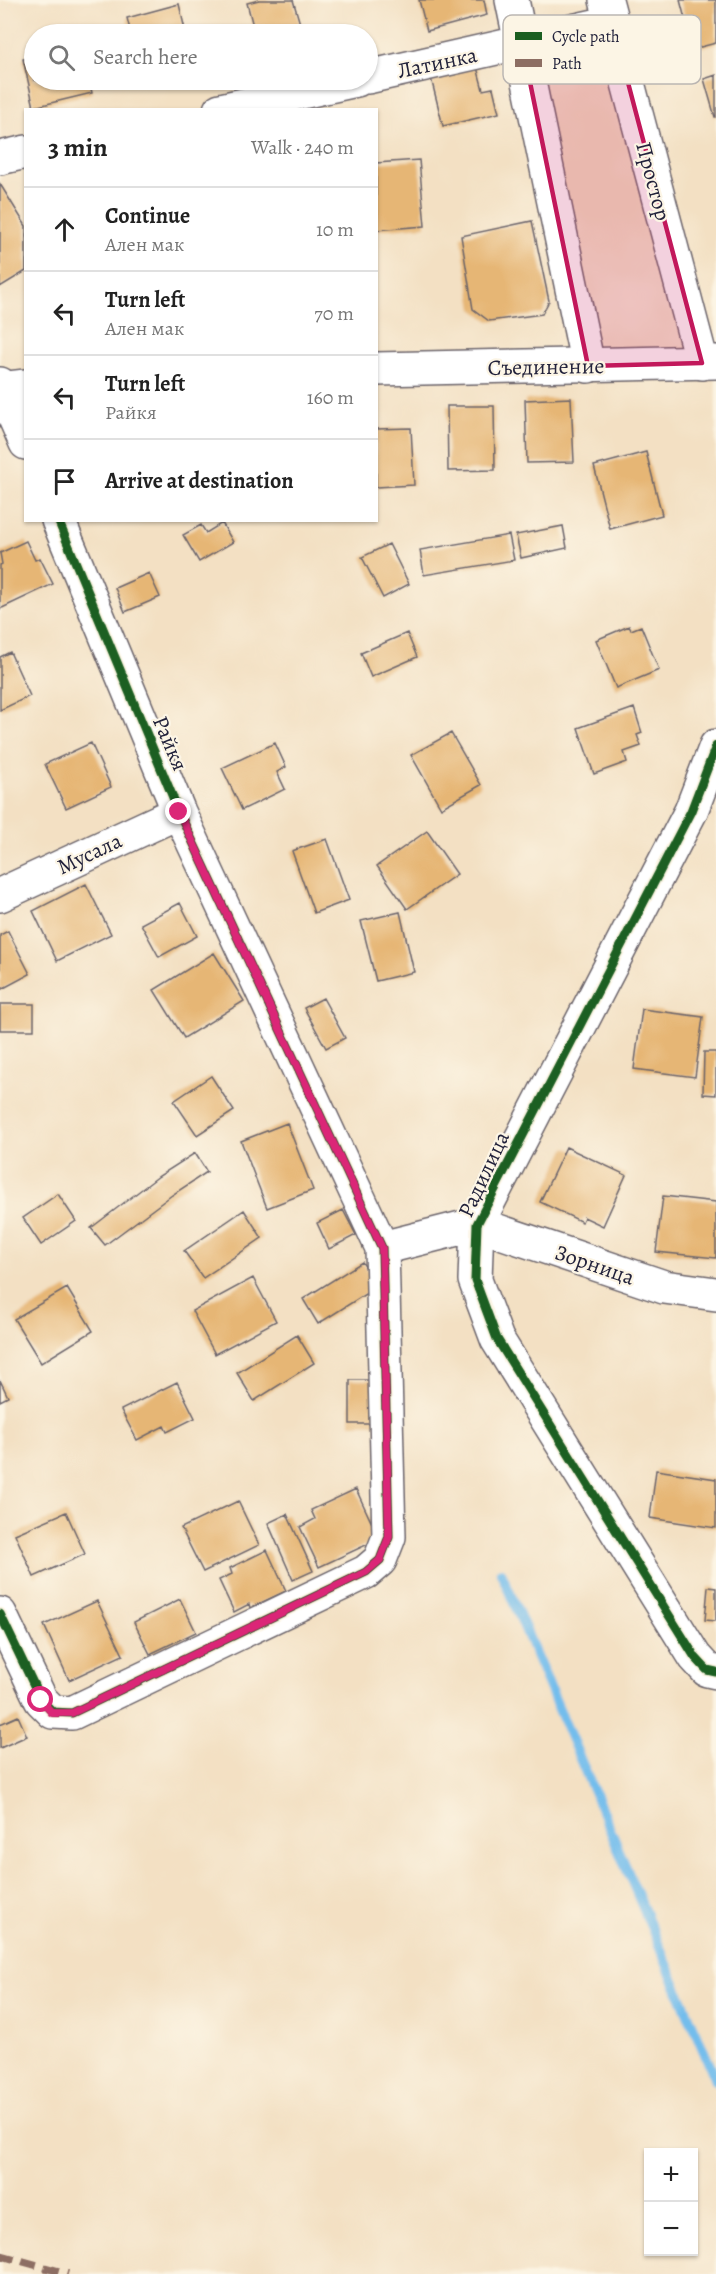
<!DOCTYPE html>
<html lang="en">
<head>
<meta charset="utf-8">
<style>
	:root { --surface:#fff; --page:#f2f2f2; --text:#222; --muted:#767676; --line:#e0e0e0 }
	body { margin:0; font-family:Alegreya,serif; background:var(--page); color:var(--text) }
	.controls { position:absolute; right:18px; bottom:18px; display:grid; overflow:hidden; border-radius:0px; box-shadow:0 2px 4px #0004 }
	.controls button { width:54px; height:54px; display:grid; place-items:center; padding:0; border:0; border-bottom:2px solid var(--line); background:var(--surface); color:var(--text); font:30px sans-serif }
	.stop { position:absolute; width:18px; height:18px; margin:-14px; border:4px solid #db2777; border-radius:50%; background:#fff }
	.stop.end { background:#db2777; border-color:#fff; box-shadow:0 2px 6px #0008 }
	.list { margin:0; padding:0; list-style:none }
	h2 { display:flex; justify-content:space-between; align-items:center; height:78px; margin:0; padding:0 24px; font-size:26px }
	h2 small { font-size:20px; font-weight:400; color:var(--muted) }
	.list li { display:grid; grid-template-columns:39px 1fr auto; gap:18px; align-items:center; box-sizing:border-box; height:84px; padding:0 24px; border-top:2px solid var(--line) }
	.list b { display:block; font-size:22px; white-space:nowrap }
	.list p { margin:0; font-size:20px; white-space:nowrap; color:var(--muted) }
	.list em { font-size:20px; font-style:normal; color:var(--muted) }
	.icon { flex:none; width:33px; height:33px; fill:none; stroke:currentColor; stroke-width:2; stroke-linecap:round; stroke-linejoin:round }
	.map { position:relative; flex:none; width:716px; height:2274px; overflow:hidden }
	.search { position:absolute; background:var(--surface); box-shadow:0 2px 4px #0004; left:24px; top:24px; width:354px; height:66px; display:flex; align-items:center; gap:15px; box-sizing:border-box; padding:0 21px; border-radius:33px; color:var(--muted); font-size:22px }
	.panel { position:absolute; background:var(--surface); box-shadow:0 2px 4px #0004; left:24px; top:108px; width:354px; height:414px; border-radius:0px }
	.map>svg:first-child { display:block }
	.lines { fill:none; stroke-linecap:round; stroke-linejoin:round }
	.stream { stroke:#73bdec; stroke-width:10 }
	.building { fill:#e6b675 }
	.minor-casing { stroke:#6b646b; stroke-width:36 }
	.tertiary-casing { stroke:#6b646b; stroke-width:36 }
	.minor { stroke:#fff; stroke-width:33 }
	.tertiary { stroke:#fff; stroke-width:33 }
	.quiet { stroke:#8d6e63; stroke-width:8; stroke-dasharray:15 8; stroke-linecap:butt }
	.cycleway-casing { stroke:#fcf5e5; stroke-width:13 }
	.cycleway { stroke:#1b5e20; stroke-width:9 }
	.route { stroke:#db2777; stroke-width:8 }
	.marked { fill:#c2185b; fill-opacity:0.2; stroke:#c2185b; stroke-width:4.5; stroke-linejoin:round }
	.labels { text-anchor:middle; stroke-width:4.5; stroke-linejoin:round; paint-order:stroke }
	.street-label { font-size:22px; fill:#22223b; stroke:#fcf5e5 }
	.key { fill:#fcf5e5; stroke:#bbb6b2; stroke-width:1.5 }
	.key-label { font-size:16px; fill:#22223b }
</style>
</head>
<body>
<div class="map">
<svg width="716" height="2274" viewBox="0 0 716 2274">
	<rect width="100%" height="100%" fill="#fcf5e5"/>
	<filter id="ink" filterUnits="userSpaceOnUse"><feTurbulence type="fractalNoise" baseFrequency=".0167" numOctaves="2"/><feDisplacementMap in="SourceGraphic" scale="12" xChannelSelector="R" yChannelSelector="G"/><feConvolveMatrix kernelMatrix="1 2 1 2 8 2 1 2 1" color-interpolation-filters="sRGB"/></filter>
	<filter id="wash" filterUnits="userSpaceOnUse"><feTurbulence type="fractalNoise" baseFrequency=".008" numOctaves="4" result="noise"/><feDisplacementMap in="SourceGraphic" scale="24" xChannelSelector="R" yChannelSelector="G"/><feGaussianBlur stdDeviation="1.35" result="paint"/><feColorMatrix in="noise" values="0 0 0 0 0 0 0 0 0 0 0 0 0 0 0 0 0 1.4 0 .05"/><feComposite in="paint" operator="in"/></filter>
	<g filter="url(#wash)">
		<rect width="100%" height="100%" fill="#f3e0c3"/>
		<g class="lines">
			<path class="stream" d="M501,1572L716,2080"/>
		</g>
		<g id="blocks">
			<path class="building" d="M259,0H293L303,34H255L247,3Z
				M419,0H484L487,15L427,31Z
				M680,0H716V43L693,49Z
				M179,4L186,34H131L127,18Z
				M34,57V80H89L92,93L34,107L23,59Z
				M477,67L483,90L493,88L499,113L443,126L431,78Z
				M716,75V117H715L704,79Z
				M419,160L425,226L376,230V163Z
				M0,184L26,226V271L0,287Z
				M532,221L549,301L542,314L489,321L473,309L461,236Z
				M571,398L574,462L527,463L525,400Z
				M447,406H494L495,470L448,471Z
				M411,428L414,485L376,487V429Z
				M646,452L662,515L610,529L594,466Z
				M222,523L233,542L199,562L183,535L201,525L206,533Z
				M563,526L567,548L521,558L516,535Z
				M509,535L514,560L424,575L420,550Z
				M26,541L35,560L40,558L53,584L0,609V565L2,564L0,553Z
				M389,544L409,584L383,598L362,557Z
				M149,573L160,597L125,612L115,588Z
				M629,626L631,630L641,626L659,670L616,688L596,640Z
				M407,633L417,657L371,677L361,653Z
				M10,652L30,696L0,710V657Z
				M634,708L642,733L637,735L641,746L624,752L627,762L594,774L578,728Z
				M451,733L481,785L441,808L411,755Z
				M91,743L111,787L66,808L45,764Z
				M275,743L286,767L277,772L285,789L242,810L222,768Z
				M427,831L457,874L407,909L377,866Z
				M327,839L349,900L314,913L292,851Z
				M86,884L111,934L57,961L33,911Z
				M180,903L197,936L159,957L141,924Z
				M400,912L414,972L376,981L361,921Z
				M8,931L30,974L0,990V935Z
				M214,953L244,1001L184,1038L154,990Z
				M323,998L345,1038L326,1048L304,1008Z
				M0,1004H34V1030H0Z
				M642,1009L703,1017L695,1077L634,1069Z
				M704,1052H716V1095L703,1094Z
				M211,1076L234,1111L197,1135L174,1101Z
				M287,1123L313,1190L267,1208L241,1141Z
				M566,1147L626,1175L603,1226L584,1217L582,1222L540,1202Z
				M195,1153L207,1172L172,1195L105,1245L91,1228L159,1176Z
				M58,1194L76,1221L41,1245L23,1218Z
				M663,1196L716,1202V1258L656,1252Z
				M244,1210L262,1238L203,1278L184,1251Z
				M343,1210L356,1235L329,1249L317,1223Z
				M362,1262L378,1286L318,1324L303,1299Z
				M253,1278L276,1321L215,1354L192,1311Z
				M67,1288L93,1331L41,1363L14,1319Z
				M297,1335L314,1363L254,1401L237,1373Z
				M0,1380L8,1397L0,1401Z
				M350,1380H376V1424H350Z
				M177,1382L195,1418L167,1432L164,1426L137,1440L121,1410Z
				M656,1470L716,1479V1528L650,1518Z
				M356,1489L379,1539L319,1567L300,1527L315,1519L311,1510Z
				M238,1501L259,1545L203,1572L181,1528Z
				M66,1512L85,1554L34,1577L15,1534Z
				M287,1514L313,1571L293,1580L268,1523Z
				M267,1550L286,1591L250,1608L249,1604L234,1612L219,1580L232,1574L230,1568Z
				M708,1587L716,1588V1621L705,1620Z
				M180,1599L196,1632L150,1654L134,1622Z
				M97,1601L123,1655L69,1680L44,1625Z
				M18,1716L27,1736L0,1748V1724Z"/>
		</g>
	</g>
	<g filter="url(#ink)">
		<use href="#blocks" fill-opacity="0" stroke="#6b646b" stroke-width="1.5"/>
		<g class="lines">
			<defs>
				<path id="minor" d="M512,0L588,366
					M606,0L702,363
					M368,77L612,22
					M220,110L357,80
					M0,158L26,152
					M0,384L26,443
					M716,746L691,811L477,1224L475,1280L497,1339L695,1657L707,1670L716,1672
					M0,895L179,812
					M382,1248L477,1224L664,1287L716,1294
					M0,1614L41,1700L53,1712L72,1713L366,1572L380,1560L389,1537L382,1248L179,812L58,520"/>
				<path id="tertiary" d="M376,369L716,362
					M0,389L26,386"/>
			</defs>
			<use href="#minor" class="minor-casing"/>
			<use href="#tertiary" class="tertiary-casing"/>
			<use href="#minor" class="minor"/>
			<use href="#tertiary" class="tertiary"/>
			<path class="quiet" d="M0,2255L68,2274"/>
			<defs>
				<path id="cycleway" d="M716,746L691,811L477,1224L475,1280L497,1339L695,1657L707,1670L716,1672
					M0,1614L41,1700L53,1712L72,1713L366,1572L380,1560L389,1537L382,1248L179,812L58,520"/>
			</defs>
			<use href="#cycleway" class="cycleway-casing"/>
			<use href="#cycleway" class="cycleway"/>
		</g>
	</g>
	<g class="lines" filter="url(#ink)">
		<path class="route" d="M41,1700L52,1713H72L366,1572L380,1560L389,1537L382,1248L179,812"/>
	</g>
	<path class="marked" d="M612,22L702,363L588,366L522,43Z"/>
	<g class="labels">
		<g class="street-label">
			<text transform="translate(437 62) rotate(-12)" y="8">Латинка</text>
			<text transform="translate(654 181) rotate(75)" y="8">Простор</text>
			<text transform="translate(546 366) rotate(-1)" y="8">Съединение</text>
			<text transform="translate(171 743) rotate(67)" y="8">Райкя</text>
			<text transform="translate(89 853) rotate(-25)" y="8">Мусала</text>
			<text transform="translate(483 1174) rotate(-65)" y="8">Радилица</text>
			<text transform="translate(595 1264) rotate(19)" y="8">Зорница</text>
		</g>
	</g>
	<rect x="503" y="15" width="198" height="69" rx="9" class="key"/>
	<rect x="515" y="32" width="27" height="8" fill="#1b5e20"/>
	<rect x="515" y="59" width="27" height="8" fill="#8d6e63"/>
	<g class="key-label">
		<text x="552" y="42">Cycle path</text>
		<text x="552" y="69">Path</text>
	</g>
</svg>
<div class="controls">
<button>+</button>
<button>−</button>
</div>
<div class="stop" style="left:41px;top:1700px"></div>
<div class="stop end" style="left:179px;top:812px"></div>
<div class="search"><svg class="icon" aria-label="search" viewBox="0 0 24 24"><circle cx="10" cy="10" r="6"/><path d="M15 15l6 6"/></svg>Search here</div>
<section class="panel">
<h2>3 min<small>Walk · 240 m</small></h2>
<ul class="list">
<li><svg class="icon" aria-label="ahead" viewBox="0 0 24 24"><path d="M12 20V5M6 11l6-6 6 6"/></svg><div><b>Continue</b><p>Ален мак</p></div><em>10 m</em></li>
<li><svg class="icon" aria-label="left" viewBox="0 0 24 24"><path d="M17 20v-9H6M10 6l-5 5 5 5"/></svg><div><b>Turn left</b><p>Ален мак</p></div><em>70 m</em></li>
<li><svg class="icon" aria-label="left" viewBox="0 0 24 24"><path d="M17 20v-9H6M10 6l-5 5 5 5"/></svg><div><b>Turn left</b><p>Райкя</p></div><em>160 m</em></li>
<li><svg class="icon" aria-label="arrive" viewBox="0 0 24 24"><path d="M6 21V4h12l-3 4 3 4H6"/></svg><div><b>Arrive at destination</b></div></li>
</ul>
</section>
</div>
</body>
</html>
